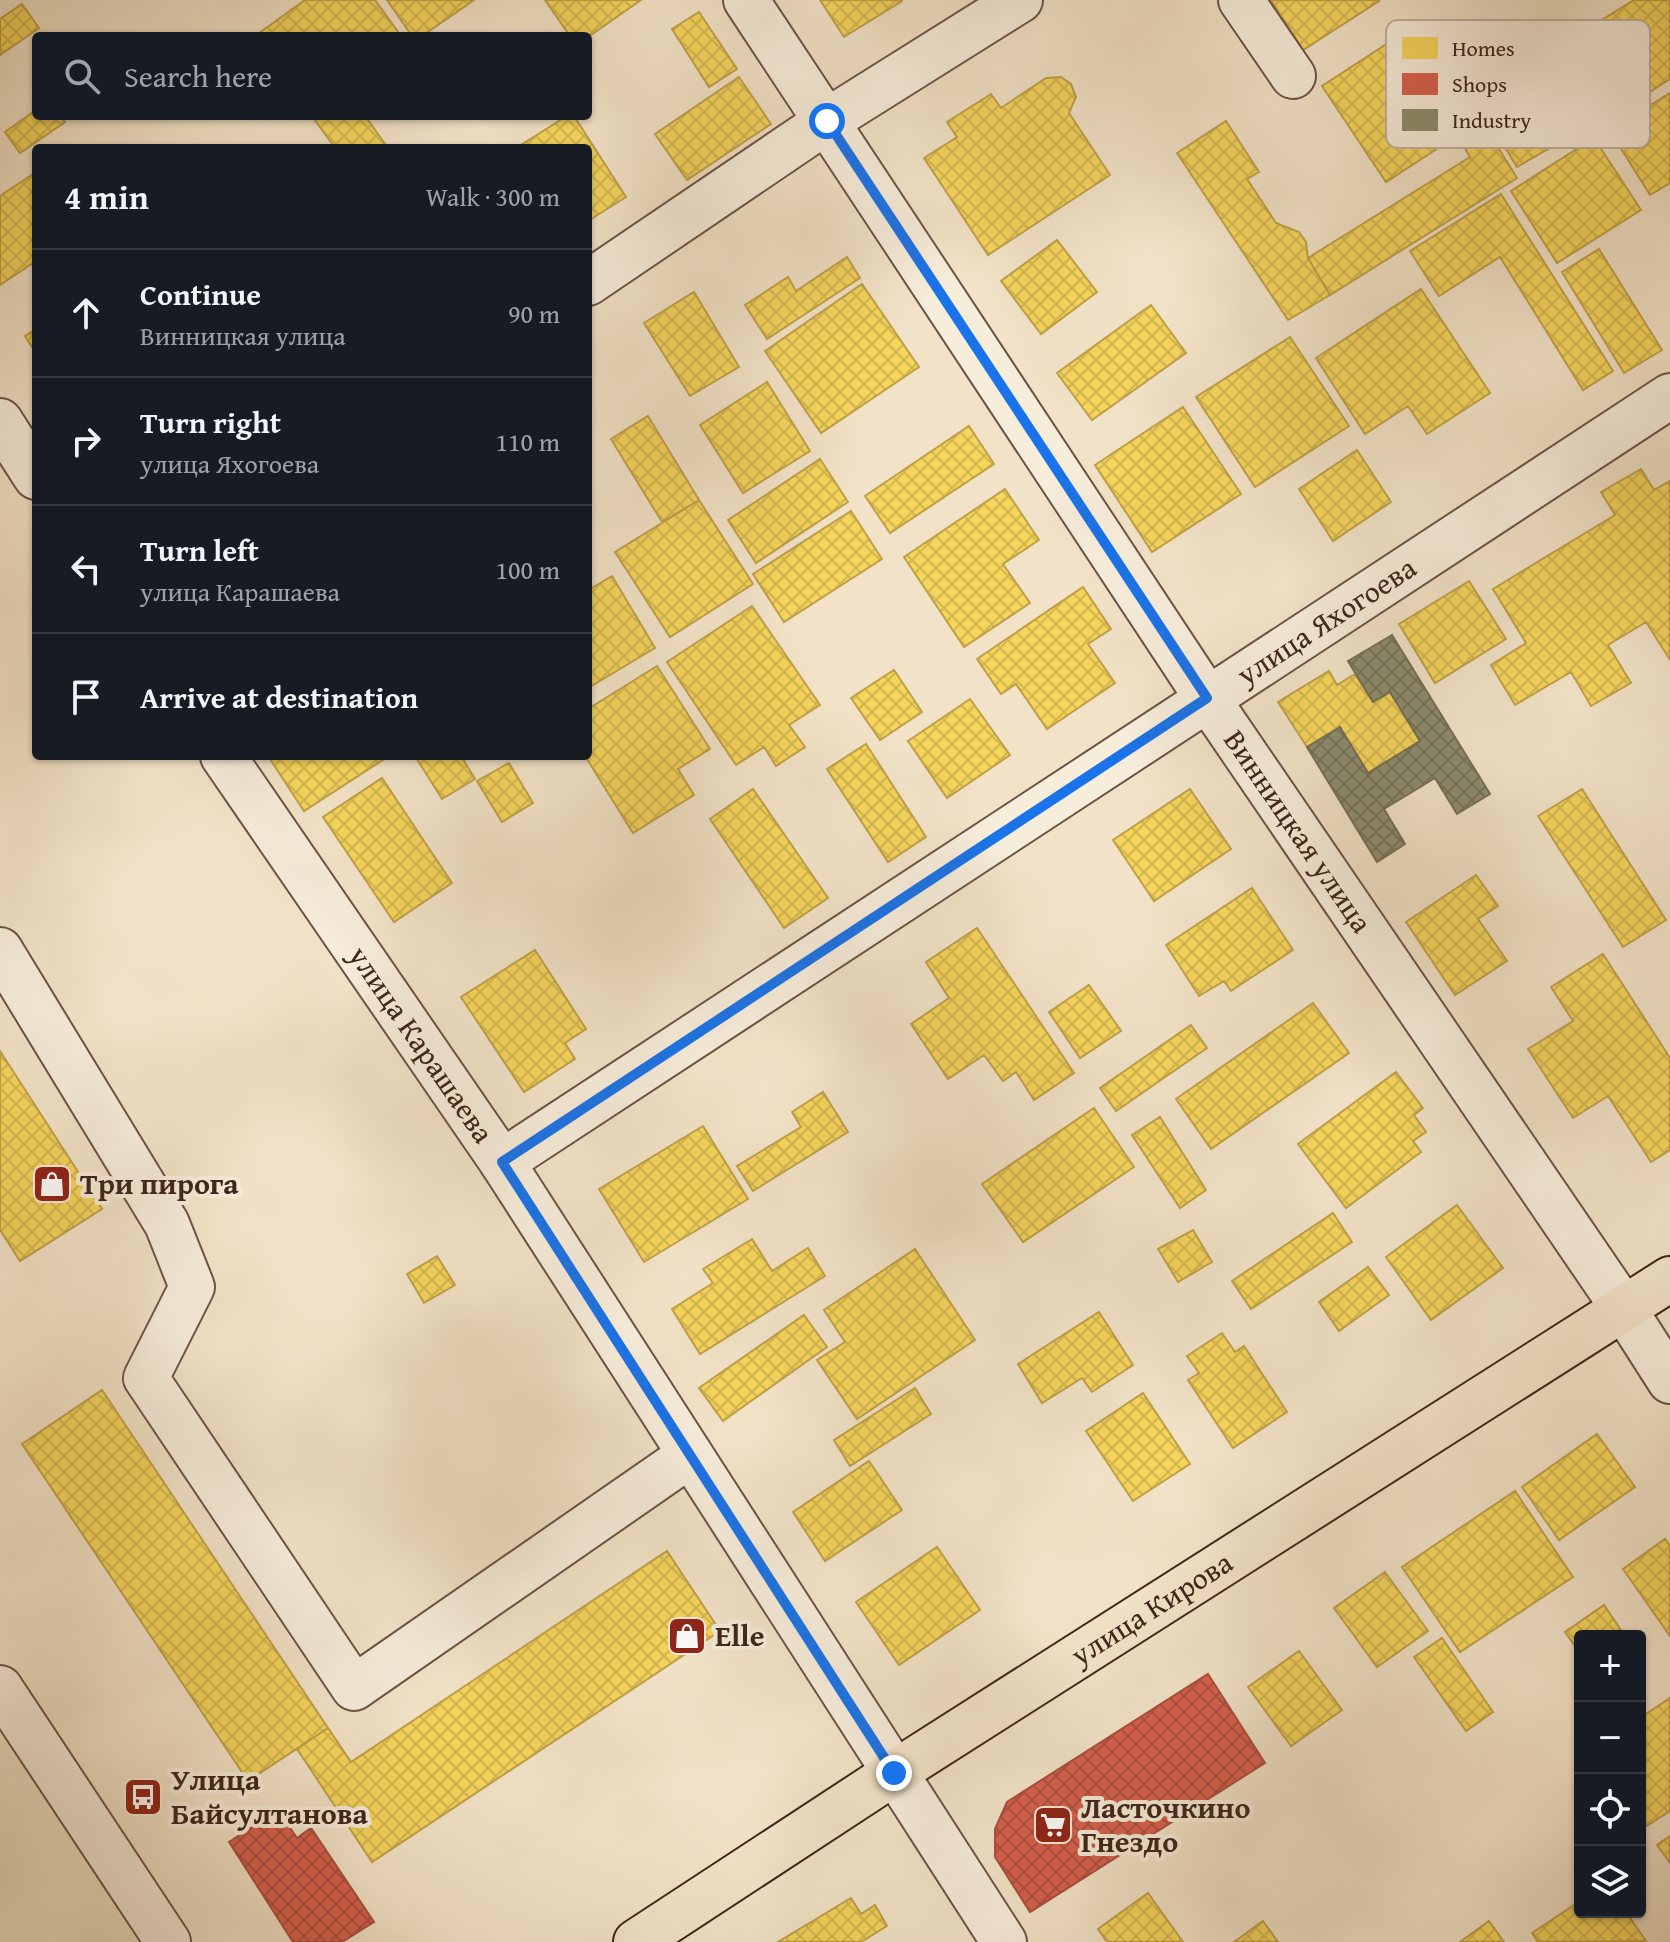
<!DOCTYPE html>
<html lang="en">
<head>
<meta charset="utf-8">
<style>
	:root { --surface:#171b24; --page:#242831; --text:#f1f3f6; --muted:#9ea1a6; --line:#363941 }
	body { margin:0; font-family:"Gentium Book Plus",serif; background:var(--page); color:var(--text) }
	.controls { position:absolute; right:24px; bottom:24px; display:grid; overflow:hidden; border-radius:8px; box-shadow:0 2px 6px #0004 }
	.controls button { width:72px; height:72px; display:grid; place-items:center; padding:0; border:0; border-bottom:2px solid var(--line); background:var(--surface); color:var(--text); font:40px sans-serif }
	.stop { position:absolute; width:24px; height:24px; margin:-18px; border:6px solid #1a73e8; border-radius:50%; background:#fff }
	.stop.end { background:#1a73e8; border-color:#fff; box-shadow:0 2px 8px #0008 }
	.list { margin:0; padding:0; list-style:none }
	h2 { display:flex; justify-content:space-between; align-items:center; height:104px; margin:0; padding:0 32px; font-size:34px }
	h2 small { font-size:26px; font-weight:400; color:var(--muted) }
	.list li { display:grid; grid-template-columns:52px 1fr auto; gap:24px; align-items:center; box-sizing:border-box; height:128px; padding:0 32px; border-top:2px solid var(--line) }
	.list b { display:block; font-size:30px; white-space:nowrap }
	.list p { margin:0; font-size:26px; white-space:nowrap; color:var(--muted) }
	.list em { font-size:26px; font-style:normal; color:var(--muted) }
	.icon { flex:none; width:44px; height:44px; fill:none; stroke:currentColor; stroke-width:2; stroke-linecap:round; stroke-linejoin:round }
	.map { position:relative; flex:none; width:1670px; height:1942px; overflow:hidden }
	.search { position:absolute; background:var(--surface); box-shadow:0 2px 6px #0004; left:32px; top:32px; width:560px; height:88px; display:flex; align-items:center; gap:20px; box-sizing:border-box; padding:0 28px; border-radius:8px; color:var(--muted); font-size:30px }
	.panel { position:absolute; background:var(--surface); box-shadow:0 2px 6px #0004; left:32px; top:144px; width:560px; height:616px; border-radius:8px }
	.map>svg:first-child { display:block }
	.homes { fill:url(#homes-cross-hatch); stroke:#bfa048; stroke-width:2 }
	.shops { fill:url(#shops-cross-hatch); stroke:#a84e3d; stroke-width:2 }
	.industry { fill:url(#industry-cross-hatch); stroke:#756d54; stroke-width:2 }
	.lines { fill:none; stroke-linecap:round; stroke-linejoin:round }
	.minor-casing { stroke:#6b5445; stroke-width:48 }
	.major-casing { stroke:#3e2519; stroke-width:48 }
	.minor { stroke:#f7eddb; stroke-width:44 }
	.major { stroke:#f2e3c8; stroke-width:44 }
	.route { stroke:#1a73e8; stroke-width:10 }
	.labels { text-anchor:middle; stroke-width:8; stroke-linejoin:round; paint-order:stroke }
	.street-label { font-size:30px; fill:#3e2519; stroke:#f7eddb }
	.poi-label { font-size:30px; font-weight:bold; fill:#3e2519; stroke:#f7eddb; text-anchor:start }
	.key { fill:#f7eddb; stroke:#c0b1a1; stroke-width:2 }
	.key-label { font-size:22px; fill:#3e2519 }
</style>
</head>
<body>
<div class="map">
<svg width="1670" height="1942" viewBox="0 0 1670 1942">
	<defs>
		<pattern id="homes-cross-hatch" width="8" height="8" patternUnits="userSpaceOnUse" patternTransform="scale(2)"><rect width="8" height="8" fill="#f6d55c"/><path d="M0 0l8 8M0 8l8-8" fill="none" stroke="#d4b74f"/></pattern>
		<pattern id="shops-cross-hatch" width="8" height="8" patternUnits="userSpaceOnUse" patternTransform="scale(2)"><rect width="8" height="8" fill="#d6604d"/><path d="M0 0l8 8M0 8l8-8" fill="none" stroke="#af4f3f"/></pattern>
		<pattern id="industry-cross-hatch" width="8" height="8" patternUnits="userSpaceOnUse" patternTransform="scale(2)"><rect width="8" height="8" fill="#8c8c6e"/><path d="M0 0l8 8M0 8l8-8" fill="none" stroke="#74725a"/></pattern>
	</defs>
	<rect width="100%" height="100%" fill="#f2e3c8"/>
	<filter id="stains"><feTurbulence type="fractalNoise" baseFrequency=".0025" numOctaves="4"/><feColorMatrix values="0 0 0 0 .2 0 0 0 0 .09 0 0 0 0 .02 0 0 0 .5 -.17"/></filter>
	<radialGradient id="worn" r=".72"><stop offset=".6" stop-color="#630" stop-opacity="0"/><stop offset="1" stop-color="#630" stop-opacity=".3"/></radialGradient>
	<path class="homes" d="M305,0H375L401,36H255Z
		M387,0H474L422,36H412Z
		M545,0H641L588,37L570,36Z
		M820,0H901L902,1L844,37Z
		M1271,0H1378L1379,1L1303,50Z
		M1634,0H1670V79L1620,111L1574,37Z
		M22,4L39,28L0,55V19Z
		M699,12L737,69L709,87L672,29Z
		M1405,32L1469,128L1386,182L1322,86Z
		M1514,50L1569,137L1517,167L1464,81Z
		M739,77L771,124L687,180L655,134Z
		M1061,77L1071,84L1076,97L1069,113L1110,175L988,255L924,158L957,137L947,122L991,94L1001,108L1046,78Z
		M1670,93V183L1650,195L1610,131Z
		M36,110V116H60L65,122L20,153L5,132Z
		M312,116H365L388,148H335Z
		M567,116H574L626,197L588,221V148H516Z
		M1226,121L1259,172L1247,179L1276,223L1299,232L1306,242L1308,258L1330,295L1288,320L1177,153Z
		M1484,125L1517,178L1330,295L1308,258L1470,157L1460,140Z
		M1594,138L1641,210L1557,263L1511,191Z
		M36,172V261L0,285V196Z
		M1501,194L1613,371L1583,390L1500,257L1439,296L1410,251Z
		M1057,240L1097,292L1041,334L1001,281Z
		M1599,249L1662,350L1624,373L1562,272Z
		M847,257L860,278L767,339L745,305L788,277L796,291Z
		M862,284L919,367L821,433L765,351Z
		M1421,289L1490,393L1427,434L1408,406L1365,434L1316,358Z
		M694,292L739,367L690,396L644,323Z
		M1151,305L1186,353L1092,420L1057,373Z
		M36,329V353L25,336Z
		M1290,337L1349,426L1255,487L1196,397Z
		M767,382L810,451L743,493L700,425Z
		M1183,407L1241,494L1152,552L1095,465Z
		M648,416L699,500L662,522L611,439Z
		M969,426L994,464L890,533L865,496Z
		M1357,450L1391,502L1333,541L1299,489Z
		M820,459L848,502L756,563L728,520Z
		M1641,469L1654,490L1670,481V660L1646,622L1608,645L1631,683L1591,706L1571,672L1515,705L1491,665L1526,643L1493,589L1615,515L1601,492Z
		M1005,489L1039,540L1003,564L1030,603L964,647L904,557Z
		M699,500L753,584L670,637L615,552Z
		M851,511L882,559L784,622L753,574Z
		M612,576L655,648L588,688V586L590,589Z
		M1469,581L1506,639L1435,683L1399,624Z
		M1083,587L1111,629L1088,644L1115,683L1047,729L1016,684L1001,694L977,659Z
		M752,606L820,705L789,725L805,747L776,766L764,747L736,765L667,662Z
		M657,666L710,749L678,769L694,795L633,833L585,756H588V709Z
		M894,670L922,712L880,740L851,698Z
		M1329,671L1337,685L1355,674L1373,702L1390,692L1420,741L1368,773L1340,727L1307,747L1278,702Z
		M970,699L1010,755L947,798L908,741Z
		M866,744L926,837L888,862L827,769Z
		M268,756H389L304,811Z
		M415,756H461L475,779L442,799Z
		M509,763L533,803L502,822L477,781Z
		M382,778L452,883L394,922L323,817Z
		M753,789L828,898L784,928L710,819Z
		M1190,789L1231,849L1154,901L1113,840Z
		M1582,789L1666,920L1623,947L1538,816Z
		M1476,875L1498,906L1478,919L1507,961L1455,995L1406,922Z
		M1252,888L1293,950L1231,991L1224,981L1199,996L1166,945Z
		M977,928L1074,1073L1034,1100L1016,1072L1003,1081L984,1055L948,1079L911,1024L949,998L926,962Z
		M535,950L586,1029L565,1043L575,1059L524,1092L461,997Z
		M1603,954L1670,1058V1150L1651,1162L1608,1096L1573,1118L1528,1049L1573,1021L1551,987Z
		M1089,985L1121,1031L1080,1058L1049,1012Z
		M1313,1003L1349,1053L1211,1149L1176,1099Z
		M1191,1025L1207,1048L1116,1111L1100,1088Z
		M0,1051L102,1209L20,1261L0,1230Z
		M1396,1072L1423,1108L1414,1115L1426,1132L1413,1141L1421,1152L1346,1208L1298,1144Z
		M823,1092L848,1132L753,1191L737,1166L801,1127L792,1112Z
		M1094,1108L1134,1167L1023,1242L982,1184Z
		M1160,1117L1206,1190L1180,1208L1132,1135Z
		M703,1126L748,1199L644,1262L599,1189Z
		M1457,1205L1503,1268L1431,1320L1386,1257Z
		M1333,1213L1352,1242L1251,1309L1232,1281Z
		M1193,1230L1212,1262L1178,1282L1158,1249Z
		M752,1239L772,1271L808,1248L825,1276L700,1354L672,1309L713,1283L703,1269Z
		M915,1249L975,1340L857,1419L817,1360L845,1342L824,1310Z
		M437,1256L455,1285L424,1303L407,1274Z
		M1368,1267L1389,1295L1339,1331L1319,1302Z
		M1099,1312L1133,1365L1092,1392L1082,1378L1042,1403L1018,1364Z
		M804,1315L827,1347L723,1421L699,1388Z
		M1222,1333L1235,1352L1244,1346L1287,1412L1233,1448L1188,1380L1199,1373L1187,1356Z
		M915,1388L931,1414L850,1466L834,1440Z
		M102,1390L328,1728L248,1781L22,1444Z
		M1143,1393L1190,1464L1133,1501L1086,1431Z
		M1597,1434L1635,1487L1559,1540L1522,1487Z
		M869,1461L902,1510L825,1561L793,1512Z
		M1515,1491L1573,1577L1460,1652L1402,1567Z
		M1665,1539L1670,1546V1636L1623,1569Z
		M937,1547L980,1610L899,1665L856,1602Z
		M667,1551L720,1631L372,1862L297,1749L328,1728L351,1762Z
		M1385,1572L1428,1631L1377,1667L1334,1608Z
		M1604,1605L1625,1636H1580V1653L1565,1632Z
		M1442,1638L1493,1712L1466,1731L1414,1657Z
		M1299,1651L1342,1710L1291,1746L1248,1687Z
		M1670,1698V1811L1642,1829L1640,1826V1718Z
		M1670,1836V1863L1657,1845Z
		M1148,1893L1183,1942H1107L1098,1929Z
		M851,1898L861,1914L875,1905L887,1926L861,1942H778Z
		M1580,1901V1912H1626L1646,1941L1538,1942L1532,1933Z
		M1263,1921L1278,1942H1234Z
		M1489,1921L1504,1942H1460Z"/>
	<path class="shops" d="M1208,1674L1265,1763L1030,1912L995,1857V1829L1007,1802Z
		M278,1810L297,1838L311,1828L374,1922L342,1942H293L229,1842Z"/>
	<path class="industry" d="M1392,635L1490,794L1457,814L1435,778L1384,809L1405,844L1377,862L1307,747L1340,727L1368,773L1420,741L1390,692L1373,702L1348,661Z"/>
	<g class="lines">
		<defs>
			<g id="minor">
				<path id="s1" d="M746,0L1207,698L1624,1309L1670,1381"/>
				<path d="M1241,0L1293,76"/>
				<path d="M588,283L827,121L1020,0"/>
				<path d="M0,421L36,477"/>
				<path id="s2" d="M223,756L502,1162L1004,1942"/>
				<path d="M0,950L167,1224L192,1287L146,1378L354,1688L690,1455"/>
				<path id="s3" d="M502,1162L1670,396"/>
				<path d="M0,1688L168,1942"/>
			</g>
			<g id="major">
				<path id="s4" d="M636,1942L894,1773L1670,1279"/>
			</g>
		</defs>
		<use href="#minor" class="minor-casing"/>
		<use href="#major" class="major-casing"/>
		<use href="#minor" class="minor"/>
		<use href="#major" class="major"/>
	</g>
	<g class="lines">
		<path class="route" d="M827,121L1207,698L502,1162L894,1773"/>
	</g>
	<defs>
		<symbol id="shop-square" viewBox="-11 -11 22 22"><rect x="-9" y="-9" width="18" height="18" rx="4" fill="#8f2418" stroke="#f7eddb"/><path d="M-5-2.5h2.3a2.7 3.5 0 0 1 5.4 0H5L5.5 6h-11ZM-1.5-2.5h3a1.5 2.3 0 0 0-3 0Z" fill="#fff"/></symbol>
		<symbol id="bus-square" viewBox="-11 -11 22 22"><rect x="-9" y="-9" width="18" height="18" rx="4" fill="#8f2418" stroke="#f7eddb"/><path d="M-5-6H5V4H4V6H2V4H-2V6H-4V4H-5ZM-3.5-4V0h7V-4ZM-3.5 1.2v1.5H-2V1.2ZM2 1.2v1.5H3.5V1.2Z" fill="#fff"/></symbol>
		<symbol id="supermarket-square" viewBox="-11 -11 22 22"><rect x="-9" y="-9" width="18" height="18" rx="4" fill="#8f2418" stroke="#f7eddb"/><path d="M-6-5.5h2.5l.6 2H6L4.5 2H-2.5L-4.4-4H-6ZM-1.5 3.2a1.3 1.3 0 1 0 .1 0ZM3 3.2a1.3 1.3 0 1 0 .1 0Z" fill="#fff"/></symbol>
	</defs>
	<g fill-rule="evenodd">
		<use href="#shop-square" x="30" y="1162" width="44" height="44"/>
		<use href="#shop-square" x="665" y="1614" width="44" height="44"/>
		<use href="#bus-square" x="121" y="1775" width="44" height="44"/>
		<use href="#supermarket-square" x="1031" y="1803" width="44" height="44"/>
	</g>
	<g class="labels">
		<g class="street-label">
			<text dy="10" stroke="none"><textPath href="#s3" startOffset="986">улица Яхогоева</textPath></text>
			<text dy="10" stroke="none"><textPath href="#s1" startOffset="998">Винницкая улица</textPath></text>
			<text dy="10" stroke="none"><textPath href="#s2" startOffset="350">улица Карашаева</textPath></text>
			<text dy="10" stroke="none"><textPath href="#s4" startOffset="614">улица Кирова</textPath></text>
		</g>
		<g class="poi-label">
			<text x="80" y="1194">Три пирога</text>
			<text x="715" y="1646">Elle</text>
			<text x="171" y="1790">Улица<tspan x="171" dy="34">Байсултанова</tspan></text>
			<text x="1081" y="1818">Ласточкино<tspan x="1081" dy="34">Гнездо</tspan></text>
		</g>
	</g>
	<rect x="1386" y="20" width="264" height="128" rx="12" class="key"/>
	<rect x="1402" y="37" width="36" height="22" fill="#f6d55c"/>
	<rect x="1402" y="73" width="36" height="22" fill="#d6604d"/>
	<rect x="1402" y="109" width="36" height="22" fill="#8c8c6e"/>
	<g class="key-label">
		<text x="1452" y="56">Homes</text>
		<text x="1452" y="92">Shops</text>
		<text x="1452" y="128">Industry</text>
	</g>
	<rect width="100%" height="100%" filter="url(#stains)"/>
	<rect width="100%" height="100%" fill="url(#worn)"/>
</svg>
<div class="controls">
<button>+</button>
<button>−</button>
<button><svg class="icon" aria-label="locate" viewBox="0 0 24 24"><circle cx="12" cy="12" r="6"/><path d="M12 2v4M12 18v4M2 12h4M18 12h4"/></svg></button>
<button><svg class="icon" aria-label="layers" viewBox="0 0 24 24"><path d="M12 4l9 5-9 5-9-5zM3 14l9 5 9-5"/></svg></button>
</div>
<div class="stop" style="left:827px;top:121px"></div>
<div class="stop end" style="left:894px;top:1773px"></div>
<div class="search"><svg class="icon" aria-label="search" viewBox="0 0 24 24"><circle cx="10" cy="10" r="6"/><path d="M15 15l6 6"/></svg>Search here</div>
<section class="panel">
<h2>4 min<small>Walk · 300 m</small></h2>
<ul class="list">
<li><svg class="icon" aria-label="ahead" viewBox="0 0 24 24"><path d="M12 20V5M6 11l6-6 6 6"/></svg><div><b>Continue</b><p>Винницкая улица</p></div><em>90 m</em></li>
<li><svg class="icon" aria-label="right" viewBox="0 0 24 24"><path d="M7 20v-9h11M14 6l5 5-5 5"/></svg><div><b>Turn right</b><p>улица Яхогоева</p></div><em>110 m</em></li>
<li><svg class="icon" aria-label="left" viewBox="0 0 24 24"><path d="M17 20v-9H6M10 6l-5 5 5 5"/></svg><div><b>Turn left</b><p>улица Карашаева</p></div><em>100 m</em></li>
<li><svg class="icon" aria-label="arrive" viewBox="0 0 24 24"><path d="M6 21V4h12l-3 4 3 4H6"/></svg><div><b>Arrive at destination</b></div></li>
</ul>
</section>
</div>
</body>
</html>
